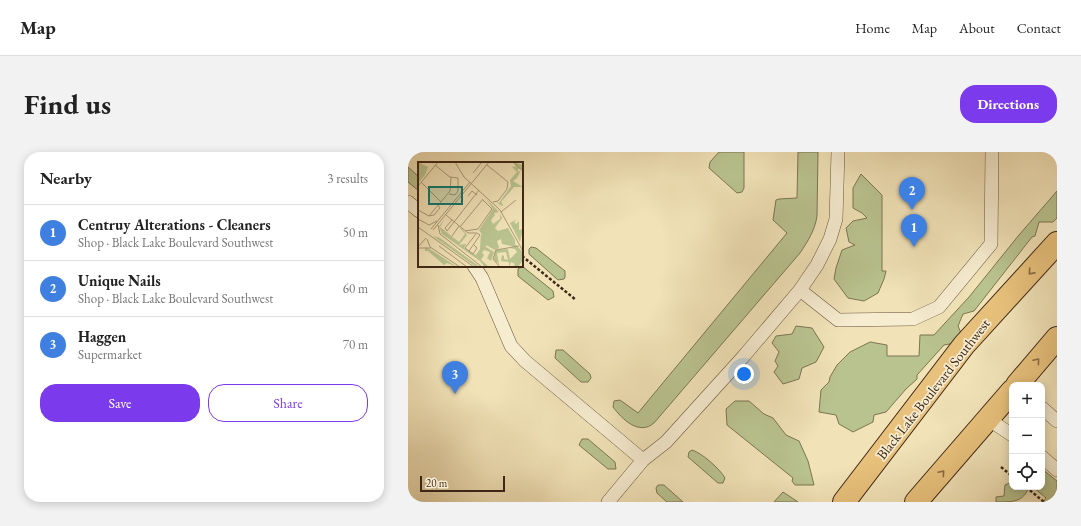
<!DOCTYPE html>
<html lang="en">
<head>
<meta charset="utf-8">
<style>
	:root { --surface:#fff; --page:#f2f2f2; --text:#222; --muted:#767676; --line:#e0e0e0; --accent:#7c3aed }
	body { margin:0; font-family:"EB Garamond",serif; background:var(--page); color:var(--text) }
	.controls { position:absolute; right:12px; bottom:12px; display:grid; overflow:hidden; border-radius:8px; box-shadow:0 2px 10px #0003 }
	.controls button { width:36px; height:36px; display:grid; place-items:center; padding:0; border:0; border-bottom:1px solid var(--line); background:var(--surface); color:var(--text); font:20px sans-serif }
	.scale { position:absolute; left:12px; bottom:10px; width:85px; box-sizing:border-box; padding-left:4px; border:2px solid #3e2716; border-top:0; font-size:11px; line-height:14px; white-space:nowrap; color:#3e2716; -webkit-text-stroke:3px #f6ecd0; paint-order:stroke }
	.you { position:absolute; left:336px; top:222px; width:14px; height:14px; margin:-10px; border:3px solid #fff; border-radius:50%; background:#1a73e8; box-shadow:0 0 0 6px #1a73e833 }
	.badge { display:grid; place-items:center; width:26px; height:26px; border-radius:50%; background:var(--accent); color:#fff; font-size:13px; font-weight:700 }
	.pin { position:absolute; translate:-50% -33px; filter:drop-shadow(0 1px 2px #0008) }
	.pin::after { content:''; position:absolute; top:21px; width:14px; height:12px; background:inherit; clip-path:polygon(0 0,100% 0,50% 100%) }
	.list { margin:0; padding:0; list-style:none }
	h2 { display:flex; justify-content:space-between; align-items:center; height:52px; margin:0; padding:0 16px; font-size:17px }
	h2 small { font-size:13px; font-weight:400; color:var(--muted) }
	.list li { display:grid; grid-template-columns:26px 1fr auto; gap:12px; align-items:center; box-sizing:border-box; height:56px; padding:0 16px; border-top:1px solid var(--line) }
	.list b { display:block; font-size:15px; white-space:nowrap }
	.list p { margin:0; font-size:13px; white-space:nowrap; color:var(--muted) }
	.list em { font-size:13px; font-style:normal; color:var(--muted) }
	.actions { display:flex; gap:8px; padding:12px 16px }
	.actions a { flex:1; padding:9px 0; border:1px solid var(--accent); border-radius:16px; text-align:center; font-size:14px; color:var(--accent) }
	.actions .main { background:var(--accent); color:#fff }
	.icon { flex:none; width:22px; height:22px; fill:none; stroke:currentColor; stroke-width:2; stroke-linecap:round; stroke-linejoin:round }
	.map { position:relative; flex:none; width:649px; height:350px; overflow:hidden; border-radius:16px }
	header { display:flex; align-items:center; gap:24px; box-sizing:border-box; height:56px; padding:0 20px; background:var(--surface); border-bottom:1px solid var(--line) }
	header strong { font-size:19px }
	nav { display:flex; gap:22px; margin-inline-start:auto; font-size:14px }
	.intro { display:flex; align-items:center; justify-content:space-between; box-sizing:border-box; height:96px; padding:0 24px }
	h1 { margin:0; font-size:28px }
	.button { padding:10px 18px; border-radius:16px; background:var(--accent); color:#fff; font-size:14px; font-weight:700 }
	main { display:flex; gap:24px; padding:0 24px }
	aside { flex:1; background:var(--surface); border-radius:16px; box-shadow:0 2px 10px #0003 }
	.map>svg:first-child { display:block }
	.green { fill:#b9c38f; stroke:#7c7552 }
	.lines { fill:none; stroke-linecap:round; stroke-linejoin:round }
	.lane-casing { stroke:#6b563e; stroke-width:14 }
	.primary-casing { stroke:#3e2716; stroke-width:24 }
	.path { stroke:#3e2716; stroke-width:2.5; stroke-dasharray:3 2; stroke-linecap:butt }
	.lane { stroke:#f6ecd0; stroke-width:13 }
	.primary { stroke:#e8c17c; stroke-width:22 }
	.oneway { stroke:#8a6c44 }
	.labels { text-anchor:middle; stroke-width:3.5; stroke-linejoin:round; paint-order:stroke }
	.street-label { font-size:14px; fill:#3e2716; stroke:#f6ecd0 }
	.inset-road { fill:none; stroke:#a99777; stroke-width:1 }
	.view { fill:#0f766e; fill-opacity:0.15; stroke:#0f766e; stroke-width:2 }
	.inset-edge { fill:none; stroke:#3e2716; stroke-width:2 }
</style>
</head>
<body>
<header>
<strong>Map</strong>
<nav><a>Home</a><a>Map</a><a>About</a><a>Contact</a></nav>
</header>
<div class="intro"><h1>Find us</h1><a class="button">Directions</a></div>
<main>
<aside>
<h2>Nearby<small>3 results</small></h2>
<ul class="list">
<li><span class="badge" style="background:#3f7fe0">1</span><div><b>Centruy Alterations - Cleaners</b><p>Shop · Black Lake Boulevard Southwest</p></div><em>50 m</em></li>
<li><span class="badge" style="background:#3f7fe0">2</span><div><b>Unique Nails</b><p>Shop · Black Lake Boulevard Southwest</p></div><em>60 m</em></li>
<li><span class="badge" style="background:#3f7fe0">3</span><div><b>Haggen</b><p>Supermarket</p></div><em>70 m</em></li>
</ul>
<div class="actions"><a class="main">Save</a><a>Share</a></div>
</aside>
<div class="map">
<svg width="649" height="350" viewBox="0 0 649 350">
	<rect width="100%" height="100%" fill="#f1e2b7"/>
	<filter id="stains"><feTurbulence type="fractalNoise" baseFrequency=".005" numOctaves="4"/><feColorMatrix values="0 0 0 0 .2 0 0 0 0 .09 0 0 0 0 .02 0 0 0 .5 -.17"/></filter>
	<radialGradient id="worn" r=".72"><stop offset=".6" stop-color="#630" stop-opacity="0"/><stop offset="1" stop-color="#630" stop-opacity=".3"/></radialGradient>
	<path class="green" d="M311,0H336V36L334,40L329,41L301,16L302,10Z
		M390,0H410L409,64C407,78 400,89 392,101L246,271C231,284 214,267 205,255L206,249L212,248L230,261L379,81L365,68L368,48L371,47L389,46Z
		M0,15L11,25V39L0,30Z
		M453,22L474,43V119H478L476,127L470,141L456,149L440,146L426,127L428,116L434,98L447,93L441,90L438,76L445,69L459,66L454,61L445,56V36Z
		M649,39V66L645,70H631L627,84L624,85L566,159L555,162L550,174L553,181L547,191L536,193L509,223V227L498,237L478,260L466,263L465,270L445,280L431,272L428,263L411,260L413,238L421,230L422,225L429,213L442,200L462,190L479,193V204H511L512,183H526L561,145L611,83Z
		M123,95L128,96L157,119V125L156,127L150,128L121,102V97Z
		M114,114L145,139L146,145L140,148L110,124V117Z
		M388,174L404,176L416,195L408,210L394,216L391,227L375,232L366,220L370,214L367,209L371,200L364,191L368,184L384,182Z
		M148,198H155L182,222L183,226L180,230H173L147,206Z
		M327,249H341L356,262L365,266L378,283L391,289L400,309L406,333H387L384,329L385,326L319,273L318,257Z
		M174,287H180L207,310L208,317H200L171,293Z
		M284,298C294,301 312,317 317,326L315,331H310L280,305L281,300Z
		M634,317L649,329V350H635L638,346L625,335H634Z
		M604,330V335H621C615,350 606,350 588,350V345L596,344L597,333Z
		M250,333H256L275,350H259L249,341L248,336Z
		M375,340L390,350H366Z"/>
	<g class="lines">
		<defs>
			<path id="lane" d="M0,50L11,59
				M66,114L74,126L103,194L117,209L235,308
				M392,138L430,168L505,167L531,155L583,92L584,0
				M634,256L649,269
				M580,267L604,283
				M634,305L649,318
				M200,350L235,308L258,290L335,205L392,138L409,113L422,87L428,67L430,0"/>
			<path id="primary" d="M609,233L649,186
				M436,350L556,193L649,91
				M508,350L604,239"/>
		</defs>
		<use href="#lane" class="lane-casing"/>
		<use href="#primary" class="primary-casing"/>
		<path class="path" d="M114,104L168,148
			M593,315L604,324
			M618,335L636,350"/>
		<use href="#lane" class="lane"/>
		<use href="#primary" class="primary"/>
	</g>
	<defs><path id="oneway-chevron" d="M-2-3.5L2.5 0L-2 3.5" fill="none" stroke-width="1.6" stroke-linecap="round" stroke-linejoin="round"/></defs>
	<g class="oneway">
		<use href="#oneway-chevron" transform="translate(623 120) rotate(132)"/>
		<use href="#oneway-chevron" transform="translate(629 209) rotate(-50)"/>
		<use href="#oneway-chevron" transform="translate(534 321) rotate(-49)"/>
	</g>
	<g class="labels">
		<g class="street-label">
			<text transform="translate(525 237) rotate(-52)" y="5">Black Lake Boulevard Southwest</text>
		</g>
	</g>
	<g transform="translate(10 10)">
		<rect width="105" height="105" fill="#f1e2b7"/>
		<path d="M0,0L10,5L7,13L0,21ZM95,0L105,3V7H100V10L103,8L99,16L95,19L105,25H96L83,40L85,43L84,44L78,40L81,41L93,24L92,18L99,10L94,5L98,4ZM68,37L81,50L76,51L77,53L73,58L75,62L82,57V52L84,56L77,66L80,69L90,66L97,78V82L105,90V98L100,105H95L97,102L93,100L91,105V100L83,99L84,93L86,94V97L90,98L88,90L79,91L81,102L76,98L77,88L90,87L92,97L99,90L97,87H92L96,86L93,84L84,82L83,77L79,79L81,86L77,88L68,83V85L76,90L73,99L69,96L72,90L66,88L64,91L66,93L63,98L71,105H67L62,99L24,72L21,64L26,58L22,65L41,80L47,72L41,65L44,67L49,73L41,83L48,82L46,86L58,93L62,87L63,72L65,74L61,68L75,47ZM99,57L96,60L98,62L101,59V68L105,67L102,80L92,61ZM15,74L22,76L62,105H58ZM7,85L15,89L39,105L29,101L26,103L10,89H7Z" fill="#b9c38f"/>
		<path class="inset-road" d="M37,0L46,15L82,48L105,89M95,0L105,9M69,3L90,20L89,27L80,39L75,40M55,11L64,0M3,20L23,40M0,24L20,0M31,32L37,33L40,29V16L32,15M50,34L54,29L59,33M0,48L11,54L32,29L33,16L17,3M83,50L98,38M28,53L50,71H59L62,73L51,89L47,86L58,72M11,54L16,53L22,46L20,43M0,57L11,63L19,59M34,58L27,66L29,69L61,28M20,63L22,72L64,105M0,65L56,105M42,65L65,37M13,67L52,20M15,68L71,0M47,69L60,67L74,47L65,38M34,74L41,64M9,77L12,85L42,105M21,84L49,105M0,85L8,76M0,86H13M51,89L55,92L59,86L56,83M81,104L75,97L78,88L101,84"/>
		<path class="view" d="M11,25H44V42H11Z"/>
		<rect width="105" height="105" class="inset-edge"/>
	</g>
	<rect width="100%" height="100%" filter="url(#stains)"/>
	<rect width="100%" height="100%" fill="url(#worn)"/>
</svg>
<div class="controls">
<button>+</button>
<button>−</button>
<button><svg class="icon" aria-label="locate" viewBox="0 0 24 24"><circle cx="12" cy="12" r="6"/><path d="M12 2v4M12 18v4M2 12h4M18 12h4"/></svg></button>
</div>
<div class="scale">20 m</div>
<div class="you"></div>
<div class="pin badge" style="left:506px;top:95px;background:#3f7fe0">1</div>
<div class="pin badge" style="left:504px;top:58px;background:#3f7fe0">2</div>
<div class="pin badge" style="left:47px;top:242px;background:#3f7fe0">3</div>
</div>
</main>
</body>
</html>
